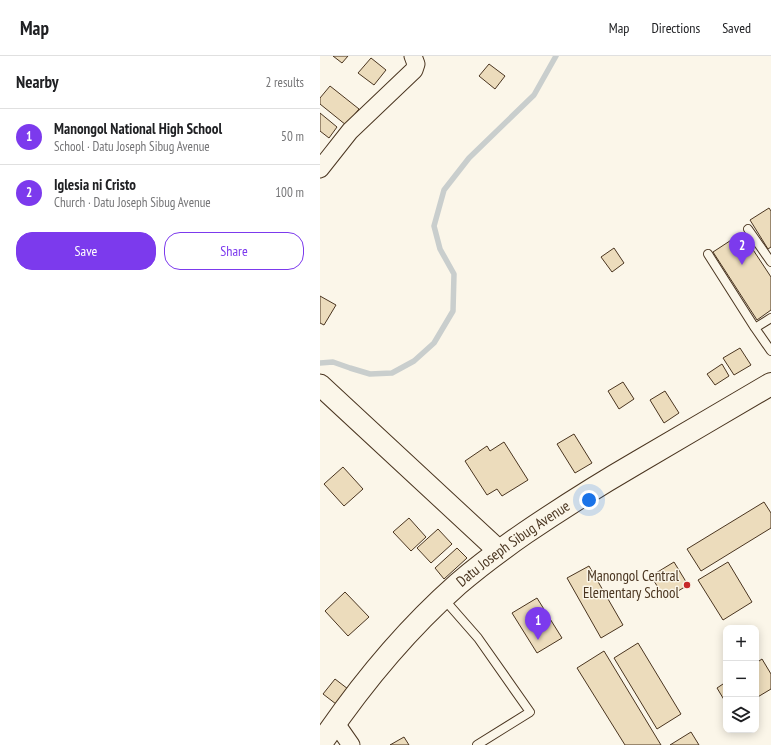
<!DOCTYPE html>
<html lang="en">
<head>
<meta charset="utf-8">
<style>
	:root { --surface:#fff; --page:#f2f2f2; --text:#202124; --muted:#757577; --line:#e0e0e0; --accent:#7c3aed }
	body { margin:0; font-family:"PT Sans Narrow",sans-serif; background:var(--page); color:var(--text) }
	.controls { position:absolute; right:12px; bottom:12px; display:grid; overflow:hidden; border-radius:8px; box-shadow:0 2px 10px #0003 }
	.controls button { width:36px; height:36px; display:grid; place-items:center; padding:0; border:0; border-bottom:1px solid var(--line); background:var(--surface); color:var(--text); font:20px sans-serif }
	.you { position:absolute; left:269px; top:444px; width:14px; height:14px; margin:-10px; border:3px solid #fff; border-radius:50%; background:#1a73e8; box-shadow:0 0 0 6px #1a73e833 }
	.badge { display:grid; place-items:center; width:26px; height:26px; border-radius:50%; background:var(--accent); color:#fff; font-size:13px; font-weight:700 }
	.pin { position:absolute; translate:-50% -33px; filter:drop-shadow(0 1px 2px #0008) }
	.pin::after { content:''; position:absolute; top:21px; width:14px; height:12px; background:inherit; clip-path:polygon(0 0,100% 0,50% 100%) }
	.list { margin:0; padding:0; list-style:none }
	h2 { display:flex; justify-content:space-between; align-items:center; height:52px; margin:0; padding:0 16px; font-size:17px }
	h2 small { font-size:13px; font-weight:400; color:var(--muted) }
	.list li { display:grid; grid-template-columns:26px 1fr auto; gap:12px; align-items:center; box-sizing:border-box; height:56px; padding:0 16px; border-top:1px solid var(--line) }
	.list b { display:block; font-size:15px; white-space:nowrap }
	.list p { margin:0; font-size:13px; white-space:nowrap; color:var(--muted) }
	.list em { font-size:13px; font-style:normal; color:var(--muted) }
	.actions { display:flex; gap:8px; padding:12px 16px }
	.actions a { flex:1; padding:9px 0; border:1px solid var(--accent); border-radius:16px; text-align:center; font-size:14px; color:var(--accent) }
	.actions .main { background:var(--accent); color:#fff }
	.icon { flex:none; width:22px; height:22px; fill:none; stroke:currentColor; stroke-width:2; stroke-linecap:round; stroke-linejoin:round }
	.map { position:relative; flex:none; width:451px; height:689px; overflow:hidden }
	header { display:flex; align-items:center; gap:24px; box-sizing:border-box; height:56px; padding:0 20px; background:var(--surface); border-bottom:1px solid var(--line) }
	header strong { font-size:19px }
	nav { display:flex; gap:22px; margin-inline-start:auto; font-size:14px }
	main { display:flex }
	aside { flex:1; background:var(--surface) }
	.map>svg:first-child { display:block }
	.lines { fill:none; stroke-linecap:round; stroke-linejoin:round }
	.stream { stroke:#c9cecd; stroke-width:5.5 }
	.building { fill:#ecdcbc; stroke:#4a3520 }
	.service-casing { stroke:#4a3520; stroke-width:10 }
	.minor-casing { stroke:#4a3520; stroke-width:19 }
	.tertiary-casing { stroke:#4a3520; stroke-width:23 }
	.secondary-casing { stroke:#4a3520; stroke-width:24 }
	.service { stroke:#fbf6e9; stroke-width:8 }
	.minor { stroke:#fbf6e9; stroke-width:17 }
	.tertiary { stroke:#fbf6e9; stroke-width:21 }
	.secondary { stroke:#fbf6e9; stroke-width:22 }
	.poi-dot { fill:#c62828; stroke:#fbf6e9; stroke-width:1.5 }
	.labels { text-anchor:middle; stroke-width:3; stroke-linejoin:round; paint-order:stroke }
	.street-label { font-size:15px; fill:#4a3520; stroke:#fbf6e9 }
	.poi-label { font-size:15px; fill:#4a3520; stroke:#fbf6e9; text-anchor:end }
</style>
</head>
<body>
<header>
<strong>Map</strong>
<nav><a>Map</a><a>Directions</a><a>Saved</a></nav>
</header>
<main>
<aside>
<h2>Nearby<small>2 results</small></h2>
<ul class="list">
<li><span class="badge">1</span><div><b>Manongol National High School</b><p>School · Datu Joseph Sibug Avenue</p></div><em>50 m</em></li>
<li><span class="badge">2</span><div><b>Iglesia ni Cristo</b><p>Church · Datu Joseph Sibug Avenue</p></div><em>100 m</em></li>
</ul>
<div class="actions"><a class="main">Save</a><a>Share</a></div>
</aside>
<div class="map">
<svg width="451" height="689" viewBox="0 0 451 689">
	<rect width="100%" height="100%" fill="#fbf6e9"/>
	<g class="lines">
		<path class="stream" d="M0,307L13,306L30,312L50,318L72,317L94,305L114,287L133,255L134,218L120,193L114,170L124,134L149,102L214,39L236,0"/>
	</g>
	<path class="building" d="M13,0H28L22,7Z
		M51,2L66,14L54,29L38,17Z
		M169,8L185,20L175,33L159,20Z
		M10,30L39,53L26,69L0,48V42Z
		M0,57L17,71L9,82L0,75Z
		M449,152L451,155V191L448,193L430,164Z
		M422,177L451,221V254L437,264L393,196Z
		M294,192L304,207L292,216L281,201Z
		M0,240L16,249L4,269L0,267Z
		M420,292L431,309L414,319L403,302Z
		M402,308L409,320L395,329L387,318Z
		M303,326L314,343L299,353L288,335Z
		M345,335L359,357L344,367L330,344Z
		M254,378L272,407L255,417L237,388Z
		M184,386L208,424L182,440L177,433L167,439L145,405L167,390L170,395Z
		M23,411L43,433L24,450L4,428Z
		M444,446L451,457V472L381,515L367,493Z
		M89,462L106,481L91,495L73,476Z
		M118,473L132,488L111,507L97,492Z
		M137,492L147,502L124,523L115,512Z
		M354,506L368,529L345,543L331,520Z
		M408,506L432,546L403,564L378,524Z
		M269,510L303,569L281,582L247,522Z
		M25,536L49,561L28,580L5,555Z
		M217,542L242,582L217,597L192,557Z
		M318,587L361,658L337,673L294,602Z
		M284,595L341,689H305L257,612Z
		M442,603L451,618V633L436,642V607Z
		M15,623L28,633L16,648L3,638Z
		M406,626V647L397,632Z
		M371,676L379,689H350Z
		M84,681L89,689H70Z"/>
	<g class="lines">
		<defs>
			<path id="service" d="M428,173L451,206
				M388,198L435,272L451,262
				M435,272L451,295
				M123,542L158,582L210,656L157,689"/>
			<path id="minor" d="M0,113L30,75L94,14L96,8L93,0
				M15,666L31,689"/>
			<path id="tertiary" d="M0,329L179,495"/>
			<g id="secondary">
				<path id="s1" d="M0,689C39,631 86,574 138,528C159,510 182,493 205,477C242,452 280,428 318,406C362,380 407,354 451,328"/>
			</g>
		</defs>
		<use href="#service" class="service-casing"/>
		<use href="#minor" class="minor-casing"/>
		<use href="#tertiary" class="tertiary-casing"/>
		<use href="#secondary" class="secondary-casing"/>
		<use href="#service" class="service"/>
		<use href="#minor" class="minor"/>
		<use href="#tertiary" class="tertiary"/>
		<use href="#secondary" class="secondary"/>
	</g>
	<circle class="poi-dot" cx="367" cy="529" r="4"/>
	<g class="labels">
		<g class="street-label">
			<text dy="5" stroke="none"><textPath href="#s1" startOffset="281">Datu Joseph Sibug Avenue</textPath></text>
		</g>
		<g class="poi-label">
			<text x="359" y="525">Manongol Central<tspan x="359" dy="17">Elementary School</tspan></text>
		</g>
	</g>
</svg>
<div class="controls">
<button>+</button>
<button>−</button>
<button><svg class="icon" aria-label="layers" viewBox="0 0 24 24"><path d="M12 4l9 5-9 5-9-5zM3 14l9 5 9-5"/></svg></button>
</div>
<div class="you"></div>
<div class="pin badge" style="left:218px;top:584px">1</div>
<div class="pin badge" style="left:422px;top:209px">2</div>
</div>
</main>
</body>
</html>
